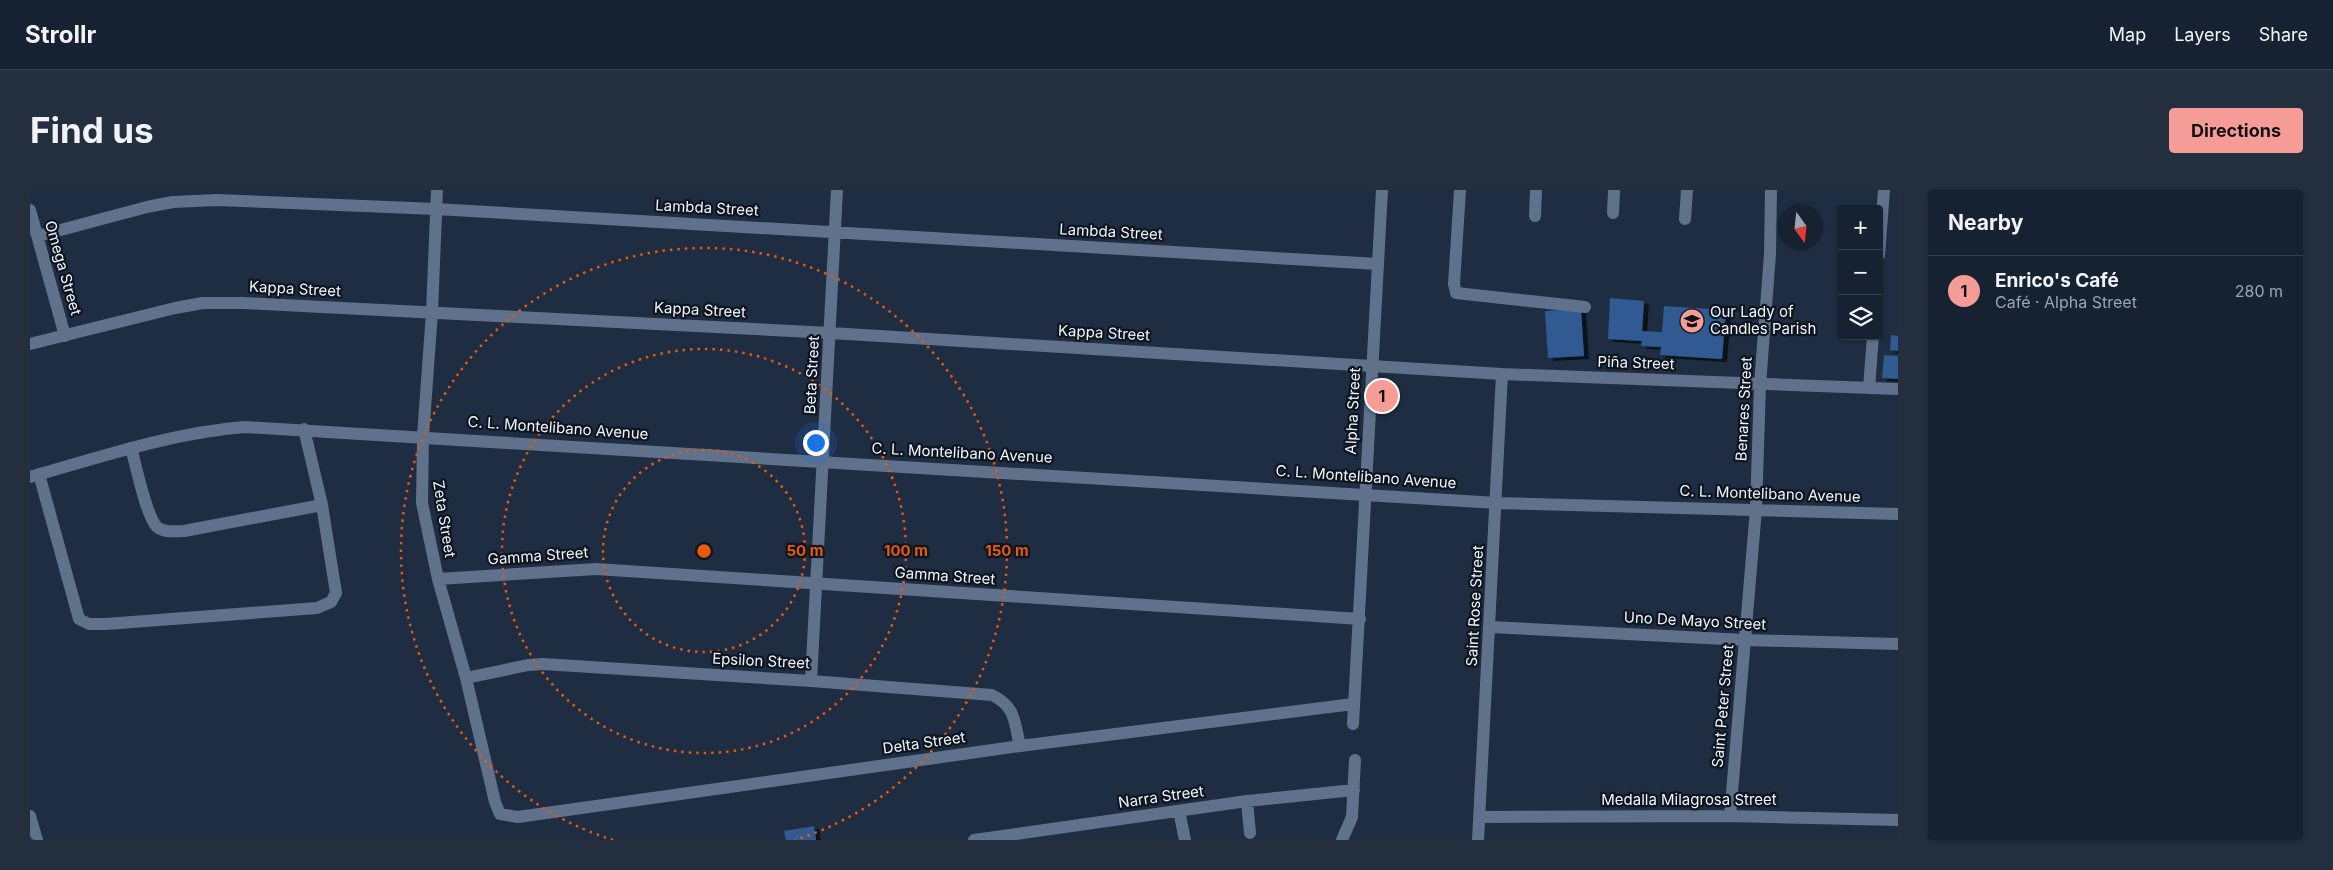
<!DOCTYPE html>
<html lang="en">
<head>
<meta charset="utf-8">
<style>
	:root { --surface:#162232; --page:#232f3e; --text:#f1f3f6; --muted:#9ea4ac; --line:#353f4d; --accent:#f59c96 }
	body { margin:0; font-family:Inter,sans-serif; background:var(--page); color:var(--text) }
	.controls { position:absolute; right:15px; top:15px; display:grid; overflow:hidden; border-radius:5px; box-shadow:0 1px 4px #0004 }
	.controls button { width:45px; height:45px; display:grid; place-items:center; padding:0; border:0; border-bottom:1px solid var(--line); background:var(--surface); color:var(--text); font:25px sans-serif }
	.compass { position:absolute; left:1748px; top:15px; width:45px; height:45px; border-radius:50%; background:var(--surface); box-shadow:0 1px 4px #0004; rotate:165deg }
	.you { position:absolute; left:785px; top:252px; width:18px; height:18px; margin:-12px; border:4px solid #fff; border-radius:50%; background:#1a73e8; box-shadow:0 0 0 8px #1a73e833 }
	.badge { display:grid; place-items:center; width:32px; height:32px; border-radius:50%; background:var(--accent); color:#111; font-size:16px; font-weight:700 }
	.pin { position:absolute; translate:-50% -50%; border:2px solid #fff; box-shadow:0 1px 5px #0006 }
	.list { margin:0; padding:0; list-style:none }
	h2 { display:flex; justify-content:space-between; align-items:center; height:65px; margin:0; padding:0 20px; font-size:21px }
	h2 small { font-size:16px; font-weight:400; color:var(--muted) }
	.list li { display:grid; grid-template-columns:32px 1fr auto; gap:15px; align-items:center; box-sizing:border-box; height:70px; padding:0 20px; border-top:1px solid var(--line) }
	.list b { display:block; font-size:19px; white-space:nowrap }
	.list p { margin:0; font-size:16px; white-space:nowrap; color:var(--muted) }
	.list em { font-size:16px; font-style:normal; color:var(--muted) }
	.icon { flex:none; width:28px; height:28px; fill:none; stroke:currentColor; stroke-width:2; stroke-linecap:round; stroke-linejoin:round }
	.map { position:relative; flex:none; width:1868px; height:650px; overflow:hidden; border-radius:5px }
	header { display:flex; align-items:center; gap:30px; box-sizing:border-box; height:70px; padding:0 25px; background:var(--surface); border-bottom:1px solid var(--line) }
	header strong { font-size:24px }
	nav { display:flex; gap:28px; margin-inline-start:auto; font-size:18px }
	.intro { display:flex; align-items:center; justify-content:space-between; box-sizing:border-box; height:120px; padding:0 30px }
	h1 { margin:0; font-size:35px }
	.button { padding:12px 22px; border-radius:5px; background:var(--accent); color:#111; font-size:18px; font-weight:700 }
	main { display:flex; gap:30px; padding:0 30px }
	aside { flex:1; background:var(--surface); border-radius:5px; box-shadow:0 1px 4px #0004 }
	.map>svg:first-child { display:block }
	.building { fill:#325a92; filter:url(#shadow) }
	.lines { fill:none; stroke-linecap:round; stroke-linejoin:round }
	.minor { stroke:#5f718b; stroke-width:12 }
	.tertiary { stroke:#5f718b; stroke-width:12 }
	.ring { fill:none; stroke:#e8590c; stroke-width:2.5; stroke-dasharray:2.5 5 }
	.labels { text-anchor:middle; stroke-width:4.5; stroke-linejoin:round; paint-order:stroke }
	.street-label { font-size:15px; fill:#eef5fd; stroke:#0e151f }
	.poi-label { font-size:15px; fill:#eef5fd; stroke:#0e151f; text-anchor:start }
	.centre { fill:#e8590c; stroke:#0e151f; stroke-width:2.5 }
	.ring-label { font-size:15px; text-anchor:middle; font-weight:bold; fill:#e8590c; stroke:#0e151f; stroke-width:4.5; stroke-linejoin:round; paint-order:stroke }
</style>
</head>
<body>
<header>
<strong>Strollr</strong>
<nav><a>Map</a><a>Layers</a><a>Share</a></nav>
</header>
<div class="intro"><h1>Find us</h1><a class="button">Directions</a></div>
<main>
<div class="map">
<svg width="1868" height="650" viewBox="0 0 1868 650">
	<defs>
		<filter id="shadow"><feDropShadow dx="5" dy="3" stdDeviation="0" flood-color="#0009"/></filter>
	</defs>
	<rect width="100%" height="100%" fill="#1e2d42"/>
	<path class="building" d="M1580,108L1614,111L1612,141L1632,142L1634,116L1696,120L1692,169L1630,165L1631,157L1611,156L1612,151L1578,149Z
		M1551,119L1554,166L1518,168L1515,121Z
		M1861,145L1868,146V161L1860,160Z
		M1854,165L1868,166V189L1852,188Z
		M784,636L786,650H756L754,641Z"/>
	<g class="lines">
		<path class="minor" d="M407,0L402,122L393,246L392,313L408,389L436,488L465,612L470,624L488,627L990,556L1323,514
			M1430,0L1424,94L1426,103L1555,117
			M0,20L35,146
			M1583,23L1584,0
			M1505,26L1506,0
			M1655,29L1657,0
			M8,46L117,17L143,12L187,10L406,19L1348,74
			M1849,65L1854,0
			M0,154L145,118L173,113H213L801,143L1472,184L1868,199
			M1839,198L1843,146
			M101,258C106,275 116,326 127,337C134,343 145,341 154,341L292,315
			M9,284L49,429L59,434H76L287,418L301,412L306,403L292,315L274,239
			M408,389L566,379L1330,429
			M1460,437L1715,450L1868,454
			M436,488L498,475L513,474L781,491L962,505C986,517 984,531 990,556
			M781,491L807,0
			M1323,534L1352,0
			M1217,611L1220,643
			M1149,621L1155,650
			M1700,626L1726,319
			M1449,627L1700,626L1868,630
			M944,650L1217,611L1324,600
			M1312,650L1322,627L1325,570
			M1448,650L1472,184"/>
		<path class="tertiary" d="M0,287C70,267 141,243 214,237L1467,313L1868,324
			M1726,319L1730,195L1740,64L1741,0
			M0,626L7,650"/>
	</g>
	<g class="ring">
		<circle cx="674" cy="361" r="101"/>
		<circle cx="674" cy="361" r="202"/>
		<path d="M583 650A303 303 0 1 1 765 650"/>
	</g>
	<defs>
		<symbol id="school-disc" viewBox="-11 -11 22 22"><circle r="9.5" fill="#f59c96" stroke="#0e151f"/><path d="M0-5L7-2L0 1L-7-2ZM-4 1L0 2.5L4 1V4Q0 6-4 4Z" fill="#111"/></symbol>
	</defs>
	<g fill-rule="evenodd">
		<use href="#school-disc" x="1648" y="117" width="28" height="28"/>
	</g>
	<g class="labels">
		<g class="street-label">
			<text transform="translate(677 18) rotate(3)" y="5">Lambda Street</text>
			<text transform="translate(1081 42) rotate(3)" y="5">Lambda Street</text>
			<text transform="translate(33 78) rotate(74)" y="5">Omega Street</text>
			<text transform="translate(265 99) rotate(3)" y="5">Kappa Street</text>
			<text transform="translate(670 120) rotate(3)" y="5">Kappa Street</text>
			<text transform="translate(1074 143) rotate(3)" y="5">Kappa Street</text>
			<text transform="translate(1606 173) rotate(2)" y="5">Piña Street</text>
			<text transform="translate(782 185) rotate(-87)" y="5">Beta Street</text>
			<text transform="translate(1714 219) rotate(-87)" y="5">Benares Street</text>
			<text transform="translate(1323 221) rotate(-87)" y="5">Alpha Street</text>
			<text transform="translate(528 238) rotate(4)" y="5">C. L. Montelibano Avenue</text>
			<text transform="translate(932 263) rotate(3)" y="5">C. L. Montelibano Avenue</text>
			<text transform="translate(1336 287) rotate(4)" y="5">C. L. Montelibano Avenue</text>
			<text transform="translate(1740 304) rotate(2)" y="5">C. L. Montelibano Avenue</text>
			<text transform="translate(414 329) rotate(81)" y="5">Zeta Street</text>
			<text transform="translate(508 366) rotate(-4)" y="5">Gamma Street</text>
			<text transform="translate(915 386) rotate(4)" y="5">Gamma Street</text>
			<text transform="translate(1445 416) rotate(-87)" y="5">Saint Rose Street</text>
			<text transform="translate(1665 431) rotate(3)" y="5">Uno De Mayo Street</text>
			<text transform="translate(731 471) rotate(3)" y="5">Epsilon Street</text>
			<text transform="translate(1693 516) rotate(-85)" y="5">Saint Peter Street</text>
			<text transform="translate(894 553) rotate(-8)" y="5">Delta Street</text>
			<text transform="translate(1131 607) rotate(-8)" y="5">Narra Street</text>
			<text x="1659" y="615">Medalla Milagrosa Street</text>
		</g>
		<g class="poi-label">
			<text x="1680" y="127">Our Lady of<tspan x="1680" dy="17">Candles Parish</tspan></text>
		</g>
	</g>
	<circle cx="674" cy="361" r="8" class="centre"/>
	<g class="ring-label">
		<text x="775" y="366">50 m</text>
		<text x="876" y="366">100 m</text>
		<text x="977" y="366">150 m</text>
	</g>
</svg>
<div class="controls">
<button>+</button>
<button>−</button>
<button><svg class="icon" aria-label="layers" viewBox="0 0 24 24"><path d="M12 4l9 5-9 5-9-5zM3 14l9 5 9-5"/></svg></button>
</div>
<svg class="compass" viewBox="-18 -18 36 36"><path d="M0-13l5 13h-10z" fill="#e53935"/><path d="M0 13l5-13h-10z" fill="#9ea4ac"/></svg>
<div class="you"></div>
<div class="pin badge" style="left:1352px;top:206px">1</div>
</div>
<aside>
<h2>Nearby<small></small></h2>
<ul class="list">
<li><span class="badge">1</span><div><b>Enrico's Café</b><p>Café · Alpha Street</p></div><em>280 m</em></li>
</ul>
</aside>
</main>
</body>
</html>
